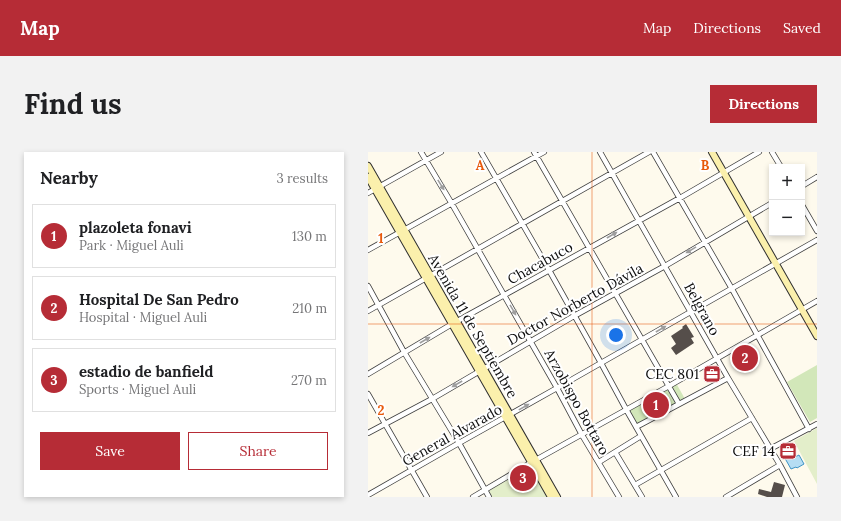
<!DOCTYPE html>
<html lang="en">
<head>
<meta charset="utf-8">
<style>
	:root { --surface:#fff; --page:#f2f2f2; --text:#202124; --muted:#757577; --line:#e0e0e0; --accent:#b62c36 }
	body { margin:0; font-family:Lora,serif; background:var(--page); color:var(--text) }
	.controls { position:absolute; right:12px; top:12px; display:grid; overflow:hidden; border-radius:0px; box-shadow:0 2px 6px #0003 }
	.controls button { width:36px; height:36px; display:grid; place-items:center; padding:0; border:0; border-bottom:1px solid var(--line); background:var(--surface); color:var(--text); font:20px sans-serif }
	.you { position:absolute; left:248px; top:183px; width:14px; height:14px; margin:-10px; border:3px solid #fff; border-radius:50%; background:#1a73e8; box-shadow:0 0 0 6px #1a73e833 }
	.badge { display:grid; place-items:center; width:26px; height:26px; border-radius:50%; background:var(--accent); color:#fff; font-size:13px; font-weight:700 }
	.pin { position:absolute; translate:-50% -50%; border:2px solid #fff; box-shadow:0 1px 4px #0006 }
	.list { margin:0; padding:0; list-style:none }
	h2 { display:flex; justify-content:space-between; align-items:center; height:52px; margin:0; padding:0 16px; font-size:17px }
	h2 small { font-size:13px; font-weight:400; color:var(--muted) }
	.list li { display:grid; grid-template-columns:26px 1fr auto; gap:12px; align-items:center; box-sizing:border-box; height:64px; margin:0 8px 8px; padding:0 8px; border:1px solid var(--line); border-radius:0px }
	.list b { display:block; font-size:15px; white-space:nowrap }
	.list p { margin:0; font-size:13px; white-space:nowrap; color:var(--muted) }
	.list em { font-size:13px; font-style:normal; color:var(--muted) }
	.actions { display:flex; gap:8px; padding:12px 16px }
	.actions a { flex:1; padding:9px 0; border:1px solid var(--accent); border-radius:0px; text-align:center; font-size:14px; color:var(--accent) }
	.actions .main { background:var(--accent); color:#fff }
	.map { position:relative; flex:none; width:449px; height:345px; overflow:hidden; border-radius:0px }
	header { display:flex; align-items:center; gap:24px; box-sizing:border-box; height:56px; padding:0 20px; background:var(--accent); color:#fff }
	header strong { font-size:19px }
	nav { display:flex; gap:22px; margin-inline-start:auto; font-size:14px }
	.intro { display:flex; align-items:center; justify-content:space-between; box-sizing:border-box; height:96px; padding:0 24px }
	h1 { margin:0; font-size:28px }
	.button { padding:10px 18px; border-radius:0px; background:var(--accent); color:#fff; font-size:14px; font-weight:700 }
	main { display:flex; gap:24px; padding:0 24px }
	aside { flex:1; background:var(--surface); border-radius:0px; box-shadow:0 2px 6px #0003 }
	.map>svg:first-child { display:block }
	.green { fill:#d2e7b9 }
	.pitch { fill:#e3eeca }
	.water { fill:#b5ddf3; stroke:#3f94c6 }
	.building { fill:#554e4a }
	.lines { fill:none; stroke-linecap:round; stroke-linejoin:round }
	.street-casing { stroke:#404040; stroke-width:6 }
	.secondary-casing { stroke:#2f2f2f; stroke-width:8 }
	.street { stroke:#fff; stroke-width:4.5 }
	.secondary { stroke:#fbf0ac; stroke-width:6 }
	.oneway { fill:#9e9e9e }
	.grid { fill:none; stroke:#e8590c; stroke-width:1; stroke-opacity:0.55 }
	.labels { text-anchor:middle; stroke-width:4; stroke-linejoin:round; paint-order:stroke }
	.street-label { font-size:14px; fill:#0d0d0d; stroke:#fff }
	.poi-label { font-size:14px; fill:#0d0d0d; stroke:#fff; text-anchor:end }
	.grid-label { font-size:13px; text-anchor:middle; font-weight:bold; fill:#e8590c; stroke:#fff; stroke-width:4; stroke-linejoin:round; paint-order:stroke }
</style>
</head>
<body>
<header>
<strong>Map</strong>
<nav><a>Map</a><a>Directions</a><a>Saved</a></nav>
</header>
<div class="intro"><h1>Find us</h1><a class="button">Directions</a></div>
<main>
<aside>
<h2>Nearby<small>3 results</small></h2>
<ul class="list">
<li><span class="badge">1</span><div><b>plazoleta fonavi</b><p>Park · Miguel Auli</p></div><em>130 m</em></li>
<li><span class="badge">2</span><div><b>Hospital De San Pedro</b><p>Hospital · Miguel Auli</p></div><em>210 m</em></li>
<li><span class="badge">3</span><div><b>estadio de banfield</b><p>Sports · Miguel Auli</p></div><em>270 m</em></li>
</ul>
<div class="actions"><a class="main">Save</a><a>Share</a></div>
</aside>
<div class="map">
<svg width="449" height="345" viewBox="0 0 449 345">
	<rect width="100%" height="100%" fill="#fefaed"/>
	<path class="green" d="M449,213V266L442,270L419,230Z
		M308,231L317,247L269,274L259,259Z"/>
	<path class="pitch" d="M449,276V332L426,289Z
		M161,312L180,345H124L121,339Z"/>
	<path class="water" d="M422,297L427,305L431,303L436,312L429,316L428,315L423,317L414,301Z"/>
	<path class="building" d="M318,172L326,185L323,186L326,191L308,203L303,196L308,192L303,184L315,176L314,175Z
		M379,199L383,207L374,212L370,205Z
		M406,330L417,333L414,345H399L390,342L391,337L403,340Z"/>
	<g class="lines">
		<defs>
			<path id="street" d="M53,0L84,52L189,236L214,283L251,345
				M113,0L181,118L233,211L259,259L308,345
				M166,0L311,252
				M232,0L360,226L412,313L429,345
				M285,0L364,137L441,277
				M404,0L413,15
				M434,34L449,25
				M0,41L73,0
				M434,53L449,79
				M0,98L176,0
				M0,134L36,200L91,291L121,345
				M0,159L281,0
				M0,222L84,172L312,46L391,0
				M0,242L59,345
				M268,275L360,226
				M0,281L64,247L206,164L297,114L404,51
				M402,297L449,272
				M247,300L274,345
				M231,310L273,284
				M267,333L384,266
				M0,343L91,291L189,236L449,88
				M105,345L164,310L301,234L449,149
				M358,345L412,313"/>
			<path id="secondary" d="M344,0L449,184
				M0,14L189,345
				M0,25L183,345"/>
		</defs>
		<use href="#street" class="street-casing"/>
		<use href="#secondary" class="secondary-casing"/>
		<use href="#street" class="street"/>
		<use href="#secondary" class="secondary"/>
	</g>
	<defs><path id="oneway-solid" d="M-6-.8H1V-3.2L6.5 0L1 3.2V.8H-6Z"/></defs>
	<g class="oneway">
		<use href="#oneway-solid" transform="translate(73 33) rotate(58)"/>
		<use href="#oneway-solid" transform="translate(244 83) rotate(-30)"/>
		<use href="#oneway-solid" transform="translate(323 98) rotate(149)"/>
		<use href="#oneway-solid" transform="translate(145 158) rotate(60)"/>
		<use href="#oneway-solid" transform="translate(293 177) rotate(-30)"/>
		<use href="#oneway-solid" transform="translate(57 188) rotate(-30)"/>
		<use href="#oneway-solid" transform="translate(89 232) rotate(150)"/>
		<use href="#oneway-solid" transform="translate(156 255) rotate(-29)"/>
	</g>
	<path class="grid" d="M224,0V345M0,172H449"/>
	<defs>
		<symbol id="office-square" viewBox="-11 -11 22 22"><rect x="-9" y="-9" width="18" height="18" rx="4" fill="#b62c36" stroke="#fff"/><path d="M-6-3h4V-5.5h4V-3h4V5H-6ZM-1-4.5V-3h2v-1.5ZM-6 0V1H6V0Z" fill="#fff"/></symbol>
	</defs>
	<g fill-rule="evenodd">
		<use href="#office-square" x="334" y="212" width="20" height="20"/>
		<use href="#office-square" x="410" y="289" width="20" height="20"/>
	</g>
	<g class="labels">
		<g class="street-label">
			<text transform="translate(172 111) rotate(-29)" y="5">Chacabuco</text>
			<text transform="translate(207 152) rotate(-29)" y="5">Doctor Norberto Dávila</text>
			<text transform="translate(334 157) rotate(61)" y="5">Belgrano</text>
			<text transform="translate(105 174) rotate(60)" y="5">Avenida 11 de Septiembre</text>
			<text transform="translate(209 250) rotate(61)" y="5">Arzobispo Bottaro</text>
			<text transform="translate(84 283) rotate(-29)" y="5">General Alvarado</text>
		</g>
		<g class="poi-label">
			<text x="331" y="227">CEC 801</text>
			<text x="407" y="304">CEF 14</text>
		</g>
	</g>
	<g class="grid-label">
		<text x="112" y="18">A</text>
		<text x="337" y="18">B</text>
		<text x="13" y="91">1</text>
		<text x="13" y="263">2</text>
	</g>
</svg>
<div class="controls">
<button>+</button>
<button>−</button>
</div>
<div class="you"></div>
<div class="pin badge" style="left:288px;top:253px">1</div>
<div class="pin badge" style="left:377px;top:206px">2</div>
<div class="pin badge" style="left:155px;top:326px">3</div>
</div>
</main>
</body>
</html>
